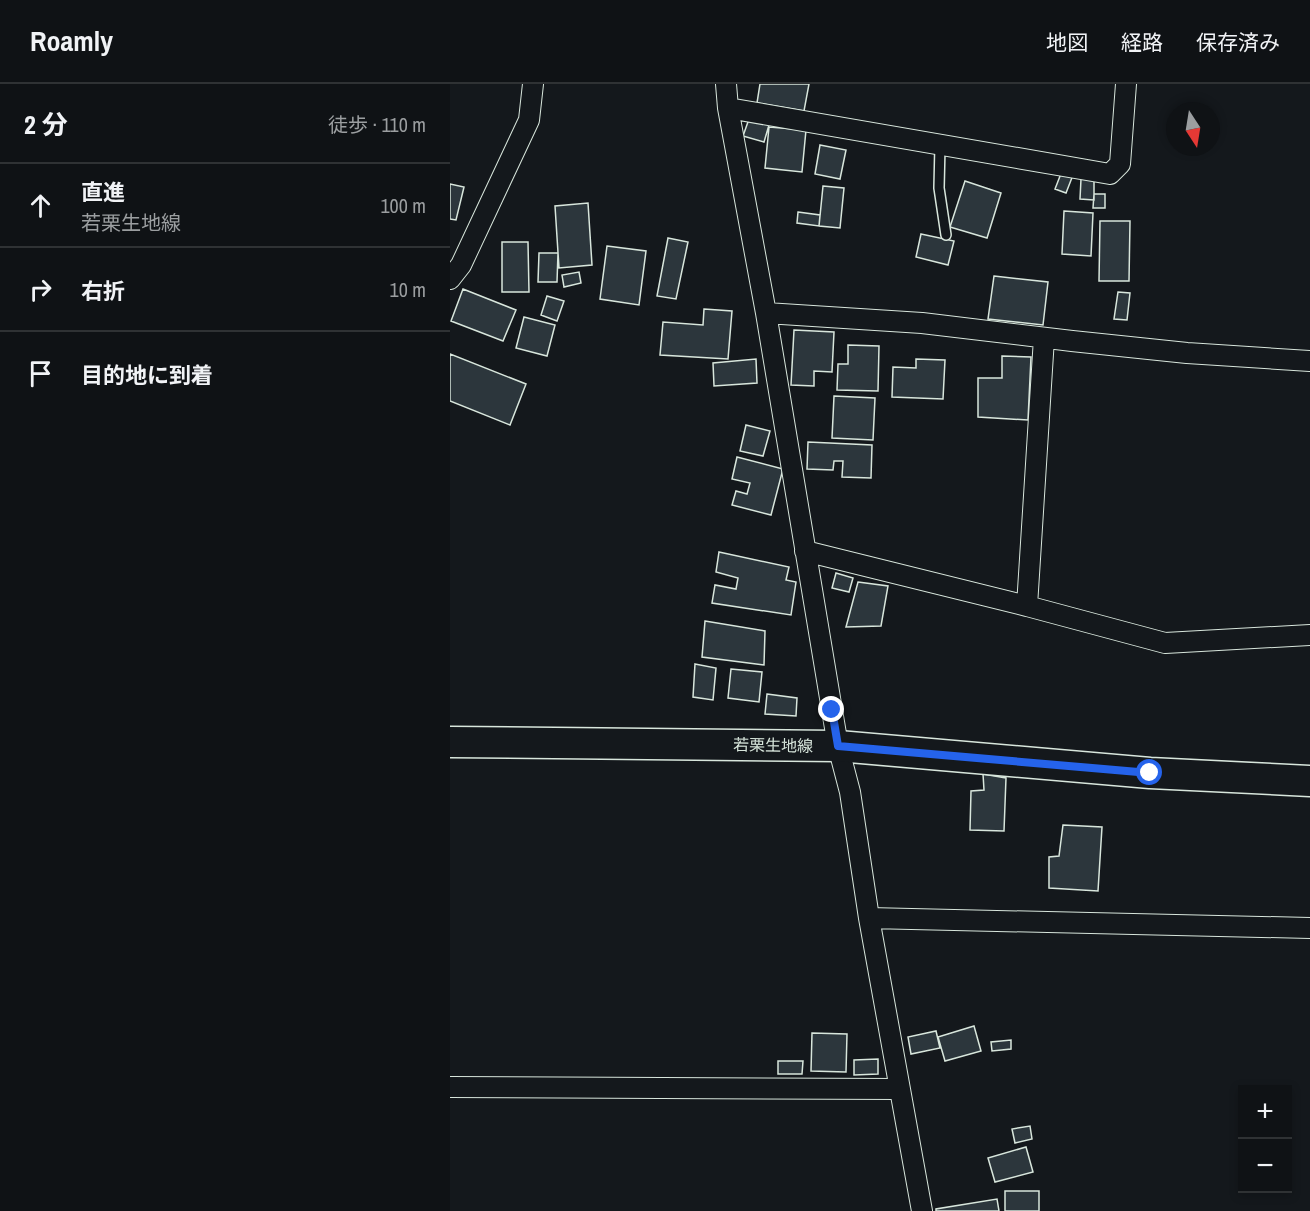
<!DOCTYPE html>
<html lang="ja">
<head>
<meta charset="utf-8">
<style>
	:root { --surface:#0f1215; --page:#181b1e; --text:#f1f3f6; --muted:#9b9ea0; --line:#2f3234 }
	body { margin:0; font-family:"Archivo Narrow","Noto Sans JP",sans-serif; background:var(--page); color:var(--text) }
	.controls { position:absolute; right:18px; bottom:18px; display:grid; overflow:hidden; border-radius:0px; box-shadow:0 3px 9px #0003 }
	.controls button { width:54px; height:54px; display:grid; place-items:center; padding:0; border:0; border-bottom:2px solid var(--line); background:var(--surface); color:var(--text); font:30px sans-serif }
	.compass { position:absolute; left:716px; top:18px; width:54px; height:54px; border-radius:50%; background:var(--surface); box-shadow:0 3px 9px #0003; rotate:168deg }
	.stop { position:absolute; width:18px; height:18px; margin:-14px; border:4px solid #2563eb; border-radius:50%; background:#fff }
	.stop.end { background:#2563eb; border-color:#fff; box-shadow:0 2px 6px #0008 }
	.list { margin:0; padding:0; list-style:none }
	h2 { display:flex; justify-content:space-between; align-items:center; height:78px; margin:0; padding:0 24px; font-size:26px }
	h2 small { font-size:20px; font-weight:400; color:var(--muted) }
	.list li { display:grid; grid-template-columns:39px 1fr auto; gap:18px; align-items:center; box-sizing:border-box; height:84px; padding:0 24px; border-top:2px solid var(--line) }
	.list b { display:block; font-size:22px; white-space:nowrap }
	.list p { margin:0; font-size:20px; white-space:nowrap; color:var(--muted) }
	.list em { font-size:20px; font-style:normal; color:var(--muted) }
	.icon { flex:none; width:33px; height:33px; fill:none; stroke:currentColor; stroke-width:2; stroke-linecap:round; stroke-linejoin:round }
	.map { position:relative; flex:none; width:860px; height:1127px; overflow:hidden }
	header { display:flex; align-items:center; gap:36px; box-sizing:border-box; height:84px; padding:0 30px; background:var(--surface); border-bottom:2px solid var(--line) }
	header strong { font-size:28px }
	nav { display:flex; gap:33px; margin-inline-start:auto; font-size:21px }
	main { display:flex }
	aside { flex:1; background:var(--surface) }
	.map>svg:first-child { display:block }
	.building { fill:#2c363c; stroke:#d8e6dc; stroke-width:1.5 }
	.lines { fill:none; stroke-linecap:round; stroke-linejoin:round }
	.service-casing { stroke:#d8e6dc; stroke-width:12 }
	.minor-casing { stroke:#d8e6dc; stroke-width:22 }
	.primary-casing { stroke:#d8e6dc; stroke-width:33 }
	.service { stroke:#14181c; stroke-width:9 }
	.minor { stroke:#14181c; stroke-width:20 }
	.primary { stroke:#14181c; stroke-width:30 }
	.route { stroke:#2563eb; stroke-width:8 }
	.labels { text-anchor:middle; stroke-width:4.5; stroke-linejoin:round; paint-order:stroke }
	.street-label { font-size:16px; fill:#d8e6dc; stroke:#14181c }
</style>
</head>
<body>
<header>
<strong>Roamly</strong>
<nav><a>地図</a><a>経路</a><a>保存済み</a></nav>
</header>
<main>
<aside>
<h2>2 分<small>徒歩 · 110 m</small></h2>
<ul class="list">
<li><svg class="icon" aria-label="ahead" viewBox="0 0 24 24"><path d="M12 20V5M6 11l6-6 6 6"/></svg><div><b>直進</b><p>若栗生地線</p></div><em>100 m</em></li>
<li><svg class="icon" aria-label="right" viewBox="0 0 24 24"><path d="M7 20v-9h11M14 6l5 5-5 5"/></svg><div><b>右折</b></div><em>10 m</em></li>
<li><svg class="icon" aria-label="arrive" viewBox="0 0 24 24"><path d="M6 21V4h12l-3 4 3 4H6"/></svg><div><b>目的地に到着</b></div></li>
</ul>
</aside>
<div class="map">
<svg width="860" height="1127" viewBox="0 0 860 1127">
	<rect width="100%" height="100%" fill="#14181c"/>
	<path class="building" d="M310,0H359L354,27L307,19Z
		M299,35L319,41L314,58L293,52Z
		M319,43L356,46L352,88L315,84Z
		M370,61L396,66L390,95L365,90Z
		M612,87L623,91L616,109L605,105Z
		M631,95H644V116L630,115Z
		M515,97L551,109L537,154L500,143Z
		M0,100L14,103L6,136L0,135Z
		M373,102L394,104L390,144L369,142Z
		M644,110H655V124H643Z
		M138,119L142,181L109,184L105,122Z
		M614,127L643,129L641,172L612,170Z
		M348,128L370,131L369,142L347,139Z
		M650,137H680L679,197H649Z
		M471,150L504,157L498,181L466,173Z
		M218,154L238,158L226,215L207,212Z
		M52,158H78L79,208H52Z
		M157,162L196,167L189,221L150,215Z
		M89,169H108L107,198H88Z
		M129,188L131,199L114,203L112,191Z
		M544,192L598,198L593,241L538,235Z
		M13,205L66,226L53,257L1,237Z
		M668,208L680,209L677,236L664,235Z
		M97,212L114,217L107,237L91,231Z
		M254,225L282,227L278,275L210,271L213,238L253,241Z
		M74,233L105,241L97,272L66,264Z
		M344,246L384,248L382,288L364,287V302L341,301Z
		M398,261L429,262L428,307L387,306L388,280H398Z
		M0,270L76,300L60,341L0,317Z
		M552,272L581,273L578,336L528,333V294H552Z
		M306,275L307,299L264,302L263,279Z
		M466,275L495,276L493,315L442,313L443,283L466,284Z
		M384,312L425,314L423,356L382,354Z
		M296,341L320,347L313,372L290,367Z
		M358,358L422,361L421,394L392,393L393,377H384L383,386L357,385Z
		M287,373L333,385L321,431L282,421L286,407L297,410L300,399L282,395Z
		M269,468L339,483L336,496L346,498L341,531L262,519L265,501L286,505L288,494L266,488Z
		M386,489L403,494L399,508L382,504Z
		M408,498L438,502L431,542L396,543Z
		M255,537L315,547L314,581L252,573Z
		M245,580L266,584L263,616L243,613Z
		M281,585L312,588L309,618L278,614Z
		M317,610L347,614L346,632L315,630Z
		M533,690L556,694L554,747L520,746L521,707L534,706Z
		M613,741L652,743L648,807L599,804V773L609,772Z
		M524,942L531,967L495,977L488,953Z
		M486,947L490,964L461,970L458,953Z
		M362,949L397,950L396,988L361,987Z
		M561,956V965L542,967L541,958Z
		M428,975V990L404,991V976Z
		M328,977H353L352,990H328Z
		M580,1042L582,1055L565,1059L562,1045Z
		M576,1063L583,1088L545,1098L538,1074Z
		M555,1107H589V1127H555Z
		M547,1115L549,1127H486V1125Z"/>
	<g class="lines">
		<defs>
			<path id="service" d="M490,61L489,104L496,151"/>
			<path id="minor" d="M276,0L278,24L316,229L382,626L388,662L400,708L419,834L472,1127
				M278,24L660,90L670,80L676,0
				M0,195L11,181L79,36L83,0
				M316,229L472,239L622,257L737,269L860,277
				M594,254L577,522L715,559L860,551
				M355,467L577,522
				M419,834L860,844
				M0,1003L449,1005"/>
			<path id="primary" d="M0,658L388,662L700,689L860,697"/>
		</defs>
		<use href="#service" class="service-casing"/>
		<use href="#minor" class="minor-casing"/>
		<use href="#primary" class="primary-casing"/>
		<use href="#service" class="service"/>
		<use href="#minor" class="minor"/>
		<use href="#primary" class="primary"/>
	</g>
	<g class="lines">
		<path class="route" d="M382,626L388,662L700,689"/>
	</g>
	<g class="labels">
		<g class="street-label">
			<text transform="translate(323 661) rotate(1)" y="6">若栗生地線</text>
		</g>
	</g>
</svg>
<div class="controls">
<button>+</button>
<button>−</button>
</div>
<svg class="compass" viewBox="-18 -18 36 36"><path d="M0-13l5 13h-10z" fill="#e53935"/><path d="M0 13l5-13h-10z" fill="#9b9ea0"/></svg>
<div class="stop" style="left:700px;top:689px"></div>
<div class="stop end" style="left:382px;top:626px"></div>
</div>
</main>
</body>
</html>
